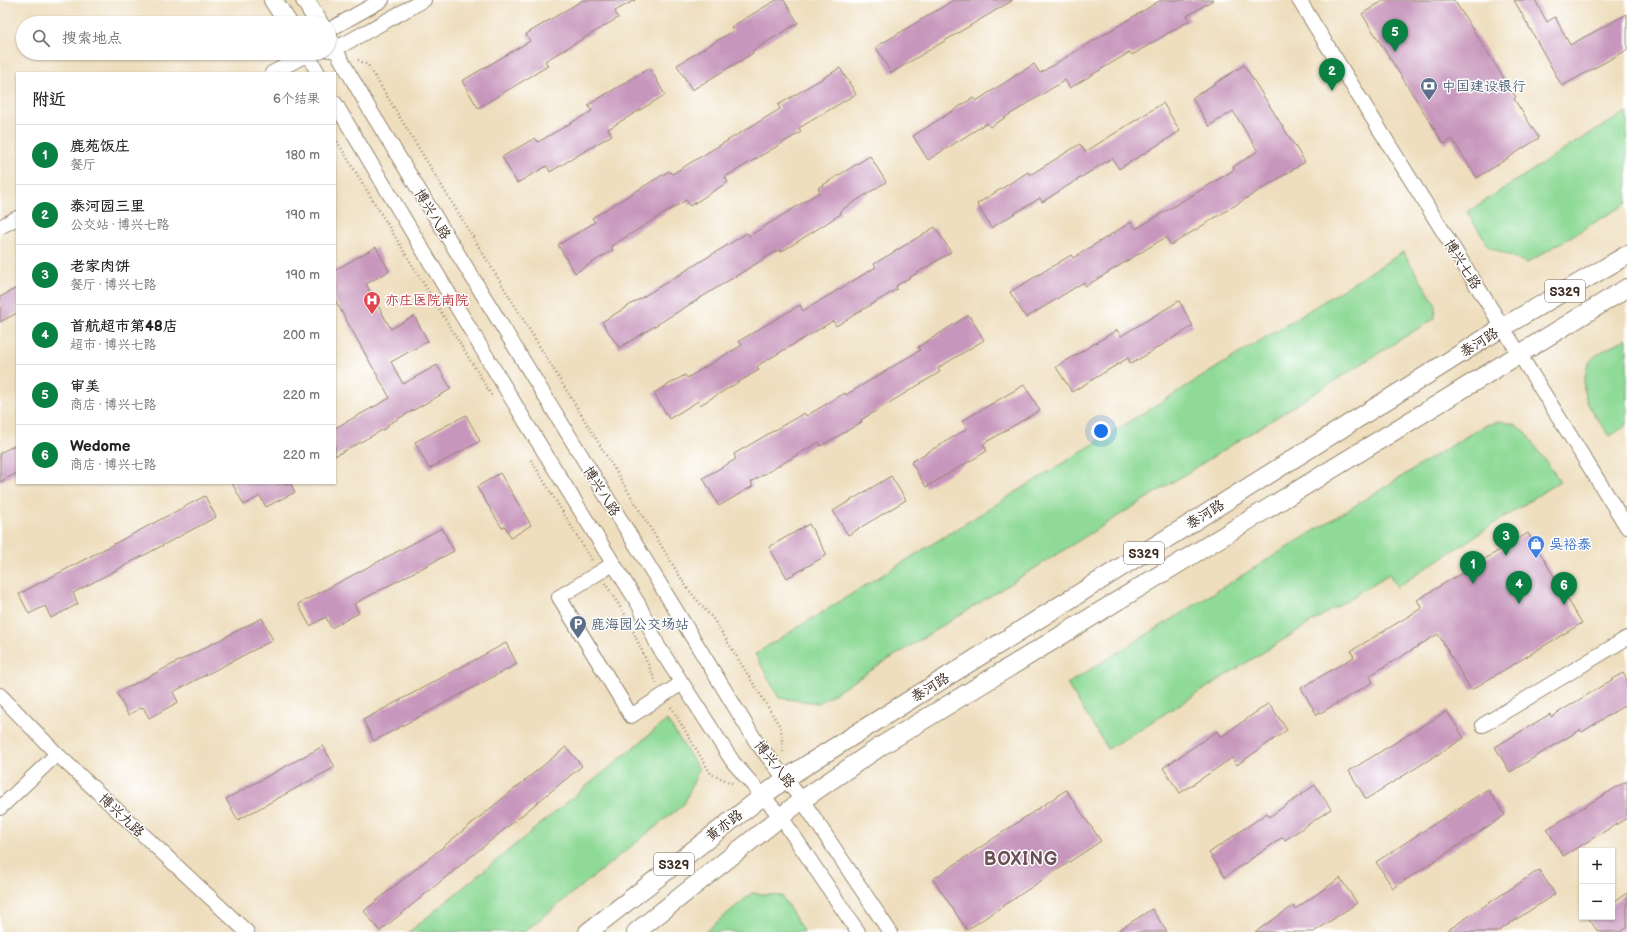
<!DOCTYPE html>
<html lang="zh">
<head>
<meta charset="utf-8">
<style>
	:root { --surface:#fff; --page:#f6f6f6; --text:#222; --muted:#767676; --line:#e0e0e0; --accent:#0b8043 }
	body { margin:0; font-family:"Balsamiq Sans","LXGW WenKai TC",sans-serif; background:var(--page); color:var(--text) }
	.controls { position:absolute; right:12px; bottom:12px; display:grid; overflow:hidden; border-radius:0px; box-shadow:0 1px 3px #0004 }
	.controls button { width:36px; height:36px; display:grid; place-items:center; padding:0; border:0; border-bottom:1px solid var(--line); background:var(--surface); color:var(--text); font:20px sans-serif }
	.you { position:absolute; left:1101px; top:431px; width:14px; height:14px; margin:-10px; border:3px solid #fff; border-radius:50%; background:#1a73e8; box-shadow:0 0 0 6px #1a73e833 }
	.badge { display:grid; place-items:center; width:26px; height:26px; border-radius:50%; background:var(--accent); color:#fff; font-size:13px; font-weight:700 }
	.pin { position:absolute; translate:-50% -33px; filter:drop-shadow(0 1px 2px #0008) }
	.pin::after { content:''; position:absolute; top:21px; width:14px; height:12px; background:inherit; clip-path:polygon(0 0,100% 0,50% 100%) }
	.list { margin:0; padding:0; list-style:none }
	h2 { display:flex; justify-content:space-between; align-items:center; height:52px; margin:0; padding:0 16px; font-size:17px }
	h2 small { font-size:13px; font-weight:400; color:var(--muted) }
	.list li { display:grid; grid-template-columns:26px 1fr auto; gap:12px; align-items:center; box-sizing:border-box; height:60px; padding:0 16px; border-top:1px solid var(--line) }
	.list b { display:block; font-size:15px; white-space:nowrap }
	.list p { margin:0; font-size:13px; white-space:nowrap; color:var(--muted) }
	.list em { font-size:13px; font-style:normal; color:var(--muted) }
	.icon { flex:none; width:22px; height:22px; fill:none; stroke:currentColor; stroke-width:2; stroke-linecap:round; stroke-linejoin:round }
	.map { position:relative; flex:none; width:1627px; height:932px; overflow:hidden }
	.search { position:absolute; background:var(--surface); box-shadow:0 1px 3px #0004; left:16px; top:16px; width:320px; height:44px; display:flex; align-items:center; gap:10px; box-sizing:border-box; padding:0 14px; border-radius:22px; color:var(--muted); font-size:15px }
	.panel { position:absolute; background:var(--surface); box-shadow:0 1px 3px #0004; left:16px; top:72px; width:320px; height:412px; border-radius:0px }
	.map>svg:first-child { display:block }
	.green { fill:#8fda97; stroke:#65825a }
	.building { fill:#c796bc }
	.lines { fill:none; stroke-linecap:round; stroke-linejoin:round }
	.minor-casing { stroke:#94846e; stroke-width:16 }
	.major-casing { stroke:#94846e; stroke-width:20 }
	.path { stroke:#94846e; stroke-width:2.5; stroke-dasharray:1 3; stroke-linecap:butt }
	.minor { stroke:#fff; stroke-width:14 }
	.major { stroke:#fff; stroke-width:18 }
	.labels { text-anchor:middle; stroke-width:3; stroke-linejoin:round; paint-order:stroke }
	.shield { fill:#fff; stroke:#766a62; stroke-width:1 }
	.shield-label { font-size:13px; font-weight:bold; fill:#3b2a1e }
	.service-label { font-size:14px; fill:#4e5e75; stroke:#fff; text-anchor:start }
	.street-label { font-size:14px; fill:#3b2a1e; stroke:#fff }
	.health-label { font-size:14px; fill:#be3a42; stroke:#fff; text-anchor:start }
	.shop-label { font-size:14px; fill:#366cbe; stroke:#fff; text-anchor:start }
	.district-label { font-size:18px; font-weight:bold; letter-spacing:1px; fill:#6c5055; stroke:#fff }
</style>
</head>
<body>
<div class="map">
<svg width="1627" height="932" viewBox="0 0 1627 932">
	<rect width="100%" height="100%" fill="#fff"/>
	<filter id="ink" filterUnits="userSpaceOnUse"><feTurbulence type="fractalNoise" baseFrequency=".025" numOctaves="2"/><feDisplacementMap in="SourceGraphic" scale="8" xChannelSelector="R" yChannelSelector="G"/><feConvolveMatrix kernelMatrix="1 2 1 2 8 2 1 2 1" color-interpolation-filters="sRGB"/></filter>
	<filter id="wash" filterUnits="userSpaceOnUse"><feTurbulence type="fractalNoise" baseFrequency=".012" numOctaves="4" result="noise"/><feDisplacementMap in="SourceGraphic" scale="16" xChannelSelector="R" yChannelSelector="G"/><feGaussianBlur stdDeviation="0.9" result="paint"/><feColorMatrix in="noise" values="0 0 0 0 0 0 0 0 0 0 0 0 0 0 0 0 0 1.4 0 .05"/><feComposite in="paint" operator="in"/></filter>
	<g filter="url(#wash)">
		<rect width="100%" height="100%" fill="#eedebe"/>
		<path class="green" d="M1627,112V203L1527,263L1489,247L1467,212L1584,137Z
			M1403,252L1436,305L1435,318L819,703L779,698L755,654Z
			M1627,338V425L1610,436C1596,417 1577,398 1586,373C1586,370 1587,366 1588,364C1596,352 1615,345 1627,338Z
			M1500,421L1516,425L1526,433L1560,481L1397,587L1389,574L1108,749L1067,684L1483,426Z
			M667,720L699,769L684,804L524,932H409Z
			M752,893L782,896L804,932H705Z"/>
		<g id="blocks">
			<path class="building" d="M583,0H635L615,11L618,18L545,61L548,66L478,108L462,81L530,41L526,34Z
				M776,0H784L798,23L752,51L753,53L692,90L677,65L733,31L731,27Z
				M954,0H1013L891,73L876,47Z
				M1161,0H1213L1187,16L1190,20L1132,55L1130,52L1070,88L1065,80L990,127L987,123L928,160L913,136L973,98L976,101L1034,64L1040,73Z
				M1384,0H1454L1516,97L1514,99L1539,138L1477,178L1452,139L1444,144L1362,14Z
				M1514,0H1535L1547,22L1555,17L1570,45L1627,14V50L1562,86Z
				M1244,65L1305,162L1171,245L1166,237L1086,286L1084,282L1026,318L1010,292L1071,255L1073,258L1131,222L1136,229L1234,170L1233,167L1258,151L1233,111L1209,126L1192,98Z
				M650,68L665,95L608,129L612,135L550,172L547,166L517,183L502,157L535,138L538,142L592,111L588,105Z
				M840,68L856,94L799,128L801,132L725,177L728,182L690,206L686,200L611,246L613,250L575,273L558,245L595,222L592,218L669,171L672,174L780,109L778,105Z
				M1163,103L1180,131L1119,169L1112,158L1042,202L1040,198L991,228L977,204L1028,172L1030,175L1080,144L1085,152Z
				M870,156L886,182L840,211L841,214L781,252L780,249L619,348L602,322L747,233L749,236L820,192L818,188Z
				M935,227L951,252L896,286L897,289L836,326L833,321L757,366L759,370L700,405L698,401L669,419L654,393L685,375L687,378L742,345L739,341L800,305L803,311L876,267L874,264Z
				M376,247L389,271L366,284L391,329L414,316L428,341L391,362L403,384L437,365L451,389L387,425L388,427L335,456V428L390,398L335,300V270Z
				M17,288V313L0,322V297Z
				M1179,301L1193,326L1131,364L1128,358L1072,392L1056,367L1117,330L1121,336Z
				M969,315L984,340L938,368L940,372L861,420L862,422L821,446L819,442L751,482L753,486L719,506L703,478L736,459L734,454L804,413L806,416L845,393L846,395L920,350L918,347Z
				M1024,385L1040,410L983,444L987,451L926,487L911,462L967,429L962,421Z
				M466,415L480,441L429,469L415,442Z
				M17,444V473L0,482V453Z
				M500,473L531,525L511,538L505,526L502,528L477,487Z
				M891,476L906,500L848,535L833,511Z
				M232,483H290L295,492L266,507L260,496L244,505Z
				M205,496L216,517L73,593L78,604L51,618L45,606L29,614L19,594Z
				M809,524L827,555L787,578L769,547Z
				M442,528L454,551L354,604L359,613L331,628L326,617L310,626L298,604Z
				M1528,533L1582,623L1471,690L1438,634L1369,676L1373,682L1317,715L1301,688L1354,657L1351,651L1422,608L1417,600Z
				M262,618L273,640L173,692L178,702L149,718L143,707L128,715L117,693Z
				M506,643L517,664L374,741L363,720Z
				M1623,673L1627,680V704L1582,732L1580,730L1510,772L1495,747L1550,714L1551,717Z
				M1269,703L1287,730L1237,765L1232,758L1180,793L1163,768L1217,731L1221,737Z
				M1447,711L1464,738L1366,799L1349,771Z
				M323,746L335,767L238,820L226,799Z
				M566,747L582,766L380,931L364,911Z
				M1627,781V818L1563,856L1547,829Z
				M1315,785L1331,809L1285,840L1283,837L1225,877L1209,853L1267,813L1269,817Z
				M1488,789L1505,815L1393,888L1376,862Z
				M1066,790L1101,841L967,930L933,879Z
				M1539,870L1555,894L1497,932H1445Z
				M1340,878L1357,903L1314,932H1255L1293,906L1295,909Z
				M1627,893V928L1620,932H1598L1588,917H1612V903Z
				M1152,909L1167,932H1116Z"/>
		</g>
	</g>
	<g filter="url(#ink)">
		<use href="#blocks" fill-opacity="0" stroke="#94846e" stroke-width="1"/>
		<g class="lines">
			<defs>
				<path id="minor" d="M1299,0L1627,527
					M329,30L382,0
					M335,49L370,110L757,743L802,800L890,932
					M329,50L335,49L424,0
					M307,53L318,73
					M272,73L310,53
					M335,103L525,421L639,605L658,646L682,683L733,762L781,817L858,932
					M0,227L17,218
					M613,564L559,597L631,716L682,683
					M0,695L57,754L247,932
					M1483,725L1627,638
					M0,808L57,754"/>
				<path id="major" d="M273,0L288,23
					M305,0L319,23
					M329,39L335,49
					M588,932L785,779L816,759L1503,327L1627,255
					M636,932L802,800L881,746L1627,288"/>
			</defs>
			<use href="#minor" class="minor-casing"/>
			<use href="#major" class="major-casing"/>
			<path class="path" d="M358,60L368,65L687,588L714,620L779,725L781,729L783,752
				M335,138L492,396
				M531,460L593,562
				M605,583L626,616L657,684
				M671,707L711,774L732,783"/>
			<use href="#minor" class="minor"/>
			<use href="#major" class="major"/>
		</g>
	</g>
	<defs>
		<symbol id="bank-pin" viewBox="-11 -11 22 30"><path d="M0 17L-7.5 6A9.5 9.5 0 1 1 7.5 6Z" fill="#5c6f8a" stroke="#fff"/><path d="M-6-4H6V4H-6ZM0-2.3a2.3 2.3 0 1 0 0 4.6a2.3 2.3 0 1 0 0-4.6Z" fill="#fff"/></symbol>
		<symbol id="hospital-pin" viewBox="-11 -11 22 30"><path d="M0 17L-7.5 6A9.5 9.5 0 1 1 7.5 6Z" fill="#e0444e" stroke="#fff"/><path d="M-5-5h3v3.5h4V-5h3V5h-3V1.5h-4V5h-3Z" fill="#fff"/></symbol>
		<symbol id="shop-pin" viewBox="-11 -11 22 30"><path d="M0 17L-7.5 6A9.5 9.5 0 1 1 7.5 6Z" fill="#3f7fe0" stroke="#fff"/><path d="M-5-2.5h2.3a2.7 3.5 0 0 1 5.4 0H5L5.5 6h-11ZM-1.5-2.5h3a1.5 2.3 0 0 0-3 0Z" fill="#fff"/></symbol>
		<symbol id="parking-pin" viewBox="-11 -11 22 30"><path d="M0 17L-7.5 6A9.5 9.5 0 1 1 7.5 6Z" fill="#5c6f8a" stroke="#fff"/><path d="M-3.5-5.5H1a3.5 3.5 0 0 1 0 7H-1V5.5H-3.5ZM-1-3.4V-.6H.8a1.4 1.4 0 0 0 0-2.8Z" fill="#fff"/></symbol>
	</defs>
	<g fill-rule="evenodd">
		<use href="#bank-pin" x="1419" y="76" width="20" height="27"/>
		<use href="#hospital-pin" x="362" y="290" width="20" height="27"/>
		<use href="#shop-pin" x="1526" y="534" width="20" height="27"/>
		<use href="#parking-pin" x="568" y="614" width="20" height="27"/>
	</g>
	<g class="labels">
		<g class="shield">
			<rect x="1545" y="280" width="40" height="22" rx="3"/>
			<rect x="1124" y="542" width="40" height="22" rx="3"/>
			<rect x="654" y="853" width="40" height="22" rx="3"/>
		</g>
		<g class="shield-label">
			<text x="1565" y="296">S329</text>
			<text x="1144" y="558">S329</text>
			<text x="674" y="869">S329</text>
		</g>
		<g class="service-label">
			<text x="1442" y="91">中国建设银行</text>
			<text x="591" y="629">鹿海园公交场站</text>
		</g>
		<g class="street-label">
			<text transform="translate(433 214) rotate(59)" y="5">博兴八路</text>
			<text transform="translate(1463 264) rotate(58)" y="5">博兴七路</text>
			<text transform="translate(1479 342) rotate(-32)" y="5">泰河路</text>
			<text transform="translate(602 491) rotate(58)" y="5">博兴八路</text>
			<text transform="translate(1205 514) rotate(-32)" y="5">泰河路</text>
			<text transform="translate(930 687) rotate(-32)" y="5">泰河路</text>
			<text transform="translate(775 764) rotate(52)" y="5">博兴八路</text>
			<text transform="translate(122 815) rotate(43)" y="5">博兴九路</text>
			<text transform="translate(724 825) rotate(-37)" y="5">黄亦路</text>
		</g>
		<g class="health-label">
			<text x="385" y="305">亦庄医院南院</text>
		</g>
		<g class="shop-label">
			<text x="1549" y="549">吴裕泰</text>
		</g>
		<g class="district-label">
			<text x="1021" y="865">BOXING</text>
		</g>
	</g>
</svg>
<div class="controls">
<button>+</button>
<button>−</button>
</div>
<div class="you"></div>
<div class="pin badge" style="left:1473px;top:584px">1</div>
<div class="pin badge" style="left:1332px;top:91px">2</div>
<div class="pin badge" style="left:1506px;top:556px">3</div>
<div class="pin badge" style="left:1519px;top:604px">4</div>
<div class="pin badge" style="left:1395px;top:52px">5</div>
<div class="pin badge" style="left:1564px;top:605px">6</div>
<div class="search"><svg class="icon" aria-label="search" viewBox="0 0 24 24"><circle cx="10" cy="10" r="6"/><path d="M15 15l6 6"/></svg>搜索地点</div>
<section class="panel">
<h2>附近<small>6个结果</small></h2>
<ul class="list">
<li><span class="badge">1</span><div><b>鹿苑饭庄</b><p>餐厅</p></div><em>180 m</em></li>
<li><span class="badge">2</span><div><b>泰河园三里</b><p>公交站 · 博兴七路</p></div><em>190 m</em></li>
<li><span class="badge">3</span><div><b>老家肉饼</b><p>餐厅 · 博兴七路</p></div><em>190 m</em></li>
<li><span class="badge">4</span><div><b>首航超市第48店</b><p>超市 · 博兴七路</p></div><em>200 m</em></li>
<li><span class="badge">5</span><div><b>审美</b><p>商店 · 博兴七路</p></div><em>220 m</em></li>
<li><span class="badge">6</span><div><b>Wedome</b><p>商店 · 博兴七路</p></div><em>220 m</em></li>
</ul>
</section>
</div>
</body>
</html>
